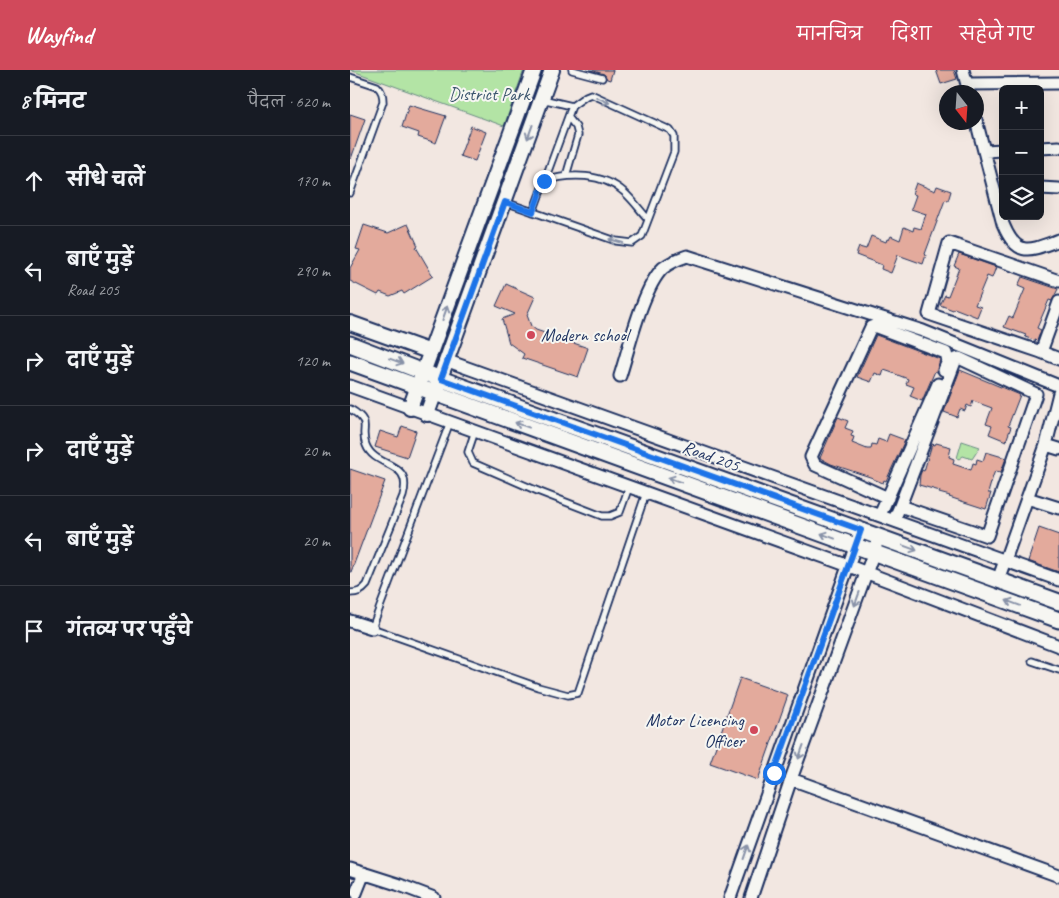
<!DOCTYPE html>
<html lang="hi">
<head>
<meta charset="utf-8">
<style>
	:root { --surface:#171b24; --page:#20242c; --text:#f1f3f6; --muted:#9ea1a6; --line:#363941; --accent:#d1495b }
	body { margin:0; font-family:Caveat,"Playpen Sans Deva",sans-serif; background:var(--page); color:var(--text) }
	.controls { position:absolute; right:15px; top:15px; display:grid; overflow:hidden; border-radius:8px; box-shadow:0 5px 20px #0002 }
	.controls button { width:45px; height:45px; display:grid; place-items:center; padding:0; border:0; border-bottom:1px solid var(--line); background:var(--surface); color:var(--text); font:25px sans-serif }
	.compass { position:absolute; left:589px; top:15px; width:45px; height:45px; border-radius:50%; background:var(--surface); box-shadow:0 5px 20px #0002; rotate:163deg }
	.stop { position:absolute; width:15px; height:15px; margin:-11px; border:4px solid #1a73e8; border-radius:50%; background:#fff }
	.stop.end { background:#1a73e8; border-color:#fff; box-shadow:0 1px 5px #0008 }
	.list { margin:0; padding:0; list-style:none }
	h2 { display:flex; justify-content:space-between; align-items:center; height:65px; margin:0; padding:0 20px; font-size:21px }
	h2 small { font-size:16px; font-weight:400; color:var(--muted) }
	.list li { display:grid; grid-template-columns:32px 1fr auto; gap:15px; align-items:center; box-sizing:border-box; height:90px; padding:0 20px; border-top:1px solid var(--line) }
	.list b { display:block; font-size:19px; white-space:nowrap }
	.list p { margin:0; font-size:16px; white-space:nowrap; color:var(--muted) }
	.list em { font-size:16px; font-style:normal; color:var(--muted) }
	.icon { flex:none; width:28px; height:28px; fill:none; stroke:currentColor; stroke-width:2; stroke-linecap:round; stroke-linejoin:round }
	.map { position:relative; flex:none; width:709px; height:828px; overflow:hidden }
	header { display:flex; align-items:center; gap:30px; box-sizing:border-box; height:70px; padding:0 25px; background:var(--accent); color:#fff }
	header strong { font-size:24px }
	nav { display:flex; gap:28px; margin-inline-start:auto; font-size:18px }
	main { display:flex }
	aside { flex:1; background:var(--surface) }
	.map>svg:first-child { display:block }
	.green { fill:#b3e4a5; stroke:#678a82 }
	.building { fill:#e3aa9c; stroke:#1b2f5e }
	.lines { fill:none; stroke-linecap:round; stroke-linejoin:round }
	.service-casing { stroke:#1b2f5e; stroke-width:9 }
	.minor-casing { stroke:#1b2f5e; stroke-width:15 }
	.tertiary-casing { stroke:#1b2f5e; stroke-width:18 }
	.secondary-casing { stroke:#1b2f5e; stroke-width:19 }
	.service { stroke:#f6f6f2; stroke-width:5.5 }
	.minor { stroke:#f6f6f2; stroke-width:11 }
	.tertiary { stroke:#f6f6f2; stroke-width:14 }
	.secondary { stroke:#f6f6f2; stroke-width:15 }
	.rail-casing { stroke:#1b2f5e; stroke-width:5 }
	.rail { stroke:#f6f6f2; stroke-width:3; stroke-dasharray:9; stroke-linecap:butt }
	.oneway { stroke:#8892a8 }
	.route { stroke:#1a73e8; stroke-width:6 }
	.poi-dot { fill:#d1495b; stroke:#f6f6f2; stroke-width:2 }
	.labels { text-anchor:middle; stroke-width:4; stroke-linejoin:round; paint-order:stroke }
	.park-label { font-size:18px; fill:#39536c; stroke:#f6f6f2 }
	.poi-label { font-size:18px; fill:#1b2f5e; stroke:#f6f6f2; text-anchor:start }
	.street-label { font-size:18px; fill:#1b2f5e; stroke:#f6f6f2 }
</style>
</head>
<body>
<header>
<strong>Wayfind</strong>
<nav><a>मानचित्र</a><a>दिशा</a><a>सहेजे गए</a></nav>
</header>
<main>
<aside>
<h2>8 मिनट<small>पैदल · 620 m</small></h2>
<ul class="list">
<li><svg class="icon" aria-label="ahead" viewBox="0 0 24 24"><path d="M12 20V5M6 11l6-6 6 6"/></svg><div><b>सीधे चलें</b></div><em>170 m</em></li>
<li><svg class="icon" aria-label="left" viewBox="0 0 24 24"><path d="M17 20v-9H6M10 6l-5 5 5 5"/></svg><div><b>बाएँ मुड़ें</b><p>Road 205</p></div><em>290 m</em></li>
<li><svg class="icon" aria-label="right" viewBox="0 0 24 24"><path d="M7 20v-9h11M14 6l5 5-5 5"/></svg><div><b>दाएँ मुड़ें</b></div><em>120 m</em></li>
<li><svg class="icon" aria-label="right" viewBox="0 0 24 24"><path d="M7 20v-9h11M14 6l5 5-5 5"/></svg><div><b>दाएँ मुड़ें</b></div><em>20 m</em></li>
<li><svg class="icon" aria-label="left" viewBox="0 0 24 24"><path d="M17 20v-9H6M10 6l-5 5 5 5"/></svg><div><b>बाएँ मुड़ें</b></div><em>20 m</em></li>
<li><svg class="icon" aria-label="arrive" viewBox="0 0 24 24"><path d="M6 21V4h12l-3 4 3 4H6"/></svg><div><b>गंतव्य पर पहुँचे</b></div></li>
</ul>
</aside>
<div class="map">
<svg width="709" height="828" viewBox="0 0 709 828">
	<rect width="100%" height="100%" fill="#f2e7e1"/>
	<filter id="ink" filterUnits="userSpaceOnUse"><feTurbulence type="fractalNoise" baseFrequency=".02" numOctaves="2"/><feDisplacementMap in="SourceGraphic" scale="10" xChannelSelector="R" yChannelSelector="G"/><feConvolveMatrix kernelMatrix="1 2 1 2 8 2 1 2 1" color-interpolation-filters="sRGB"/></filter>
	<g filter="url(#ink)">
		<path class="green" d="M0,0H174L154,56Z
			M612,371L630,377L622,389L613,386L609,389L607,388Z"/>
		<path class="building" d="M240,0H263L260,10L257,9L254,4Z
			M586,0H604L607,9L591,14Z
			M59,35L96,46L86,73L68,67L69,63L52,57Z
			M0,44L15,49L1,89L0,88Z
			M121,56L136,62L125,91L110,86Z
			M566,113L585,121L587,116L601,121L598,131L595,130L575,184L576,185L573,194L548,185L541,203L531,199L532,195L506,185L509,177L516,179L521,166L536,172L537,169L539,170L541,166L550,170L554,157L563,161L564,157L571,159L576,144L561,139L566,125L562,124Z
			M58,154L68,176L66,177L83,206L54,224L52,221L40,226L30,222L28,225L0,211V198L10,180L6,179L14,155L38,163Z
			M609,184L646,197L642,208L637,206L625,235L631,237L627,247L604,238L603,240L590,235L595,225L598,226L609,198L604,196Z
			M672,207L708,219L702,231L699,230L687,258L691,260L687,271L675,267L676,265L654,257L659,246L663,248L675,219L668,216Z
			M156,214L185,227L177,245L181,256L186,260L238,278L228,307L172,288L174,284L159,273L152,249L165,244L146,236Z
			M526,265L590,289L587,302L585,301L572,331L560,326L564,317L556,314L558,309L540,302L534,300L532,306L525,303L521,312L507,307Z
			M610,300L670,325L658,356L661,357L656,371L639,364L642,356L636,354L642,338L623,331L621,337L617,335L615,341L610,339L607,347L594,342Z
			M488,347L498,351L495,358L503,361L501,366L504,367L502,373L517,379H521L522,374L526,375L528,369L536,372L539,364L555,370L536,411L534,410L533,413L523,409V408L481,394L470,388Z
			M52,356L66,361L57,387L25,377L30,361L48,367Z
			M586,373L601,377L599,387L604,389L603,394L621,400L623,393L626,394L627,389L633,391L636,382L656,388L651,402L645,401L643,406L638,423H641L636,439L599,427L600,426L589,423L590,421L569,415L570,405L572,400L574,401L582,374L585,375Z
			M0,399L35,411L1,502H0Z
			M689,458L709,465V502L678,491Z
			M390,608L438,625L408,710L360,693Z"/>
		<g class="lines">
			<defs>
				<path id="service" d="M222,0L252,8
					M0,7L27,16C32,21 33,25 33,32L0,123
					M216,106L228,65L226,57L218,47
					M194,111C220,103 253,103 274,122C283,130 290,140 298,149
					M155,132L266,171L282,173L292,166L324,82V66L320,60L241,24L236,26L222,36L192,29
					M183,142L222,36
					M0,339C24,353 9,358 16,375C26,400 63,389 53,426L17,515C12,521 8,523 0,523
					M100,352L22,558L188,617L218,625L228,623L296,423
					M125,361L118,382L123,393L190,422L252,446H260L270,442L279,417
					M682,591L709,600"/>
				<path id="minor" d="M613,0L619,22
					M617,14L709,13
					M626,50L653,154C667,188 679,181 709,170
					M690,78L709,77
					M635,81L653,80
					M690,118L709,119
					M709,232L691,282L709,289
					M691,282L579,244L599,173L709,211
					M98,291L709,510
					M270,306C279,278 293,217 313,198C321,192 328,189 337,186L573,261L709,316
					M0,316L499,496L709,576
					M696,375L709,379
					M538,428L465,395L461,387L521,257L524,256L596,283L598,291L594,300
					M677,428L709,438
					M530,445L588,314
					M544,450L550,436L637,466L686,324L609,288L606,289L550,436
					M648,510L696,375L709,323
					M0,551L22,558
					M441,709L709,806
					M0,799L47,814L84,828
					M4,828L14,803
					M380,828L511,460
					M401,828L441,709L526,476"/>
				<path id="tertiary" d="M0,253L81,282
					M60,338L184,0
					M77,344L202,0"/>
				<path id="secondary" d="M0,274L91,309L709,532
					M0,292L709,550"/>
			</defs>
			<use href="#service" class="service-casing"/>
			<use href="#minor" class="minor-casing"/>
			<use href="#tertiary" class="tertiary-casing"/>
			<use href="#secondary" class="secondary-casing"/>
			<use href="#service" class="service"/>
			<use href="#minor" class="minor"/>
			<use href="#tertiary" class="tertiary"/>
			<use href="#secondary" class="secondary"/>
			<defs>
				<path id="rail" d="M0,827L1,828"/>
			</defs>
			<use href="#rail" class="rail-casing"/>
			<use href="#rail" class="rail"/>
		</g>
		<defs><path id="oneway-shaft" d="M-6 0H5M1.5-3L5.5 0L1.5 3" fill="none" stroke-width="1.6" stroke-linecap="round" stroke-linejoin="round" transform="scale(1.25)"/></defs>
		<g class="oneway">
			<use href="#oneway-shaft" transform="translate(253 30) rotate(24)"/>
			<use href="#oneway-shaft" transform="translate(180 62) rotate(110)"/>
			<use href="#oneway-shaft" transform="translate(266 171) rotate(-164)"/>
			<use href="#oneway-shaft" transform="translate(95 243) rotate(-70)"/>
			<use href="#oneway-shaft" transform="translate(46 291) rotate(20)"/>
			<use href="#oneway-shaft" transform="translate(172 355) rotate(-160)"/>
			<use href="#oneway-shaft" transform="translate(325 410) rotate(-160)"/>
			<use href="#oneway-shaft" transform="translate(478 466) rotate(-160)"/>
			<use href="#oneway-shaft" transform="translate(560 478) rotate(20)"/>
			<use href="#oneway-shaft" transform="translate(507 529) rotate(110)"/>
			<use href="#oneway-shaft" transform="translate(663 533) rotate(-160)"/>
			<use href="#oneway-shaft" transform="translate(451 682) rotate(110)"/>
			<use href="#oneway-shaft" transform="translate(396 782) rotate(-71)"/>
		</g>
	</g>
	<g class="lines" filter="url(#ink)">
		<path class="route" d="M194,111L183,142L155,132L91,309L511,460L424,703"/>
	</g>
	<g class="poi-dot">
		<circle cx="181" cy="265" r="5"/>
		<circle cx="404" cy="660" r="5"/>
	</g>
	<g class="labels">
		<g class="park-label">
			<text x="139" y="30">District Park</text>
		</g>
		<g class="poi-label">
			<text x="191" y="271">Modern school</text>
			<text x="394" y="656" text-anchor="end">Motor Licencing<tspan x="394" dy="21">Officer</tspan></text>
		</g>
		<g class="street-label">
			<text transform="translate(361 386) rotate(20)" y="6">Road 205</text>
		</g>
	</g>
</svg>
<div class="controls">
<button>+</button>
<button>−</button>
<button><svg class="icon" aria-label="layers" viewBox="0 0 24 24"><path d="M12 4l9 5-9 5-9-5zM3 14l9 5 9-5"/></svg></button>
</div>
<svg class="compass" viewBox="-18 -18 36 36"><path d="M0-13l5 13h-10z" fill="#e53935"/><path d="M0 13l5-13h-10z" fill="#9ea1a6"/></svg>
<div class="stop" style="left:424px;top:703px"></div>
<div class="stop end" style="left:194px;top:111px"></div>
</div>
</main>
</body>
</html>
